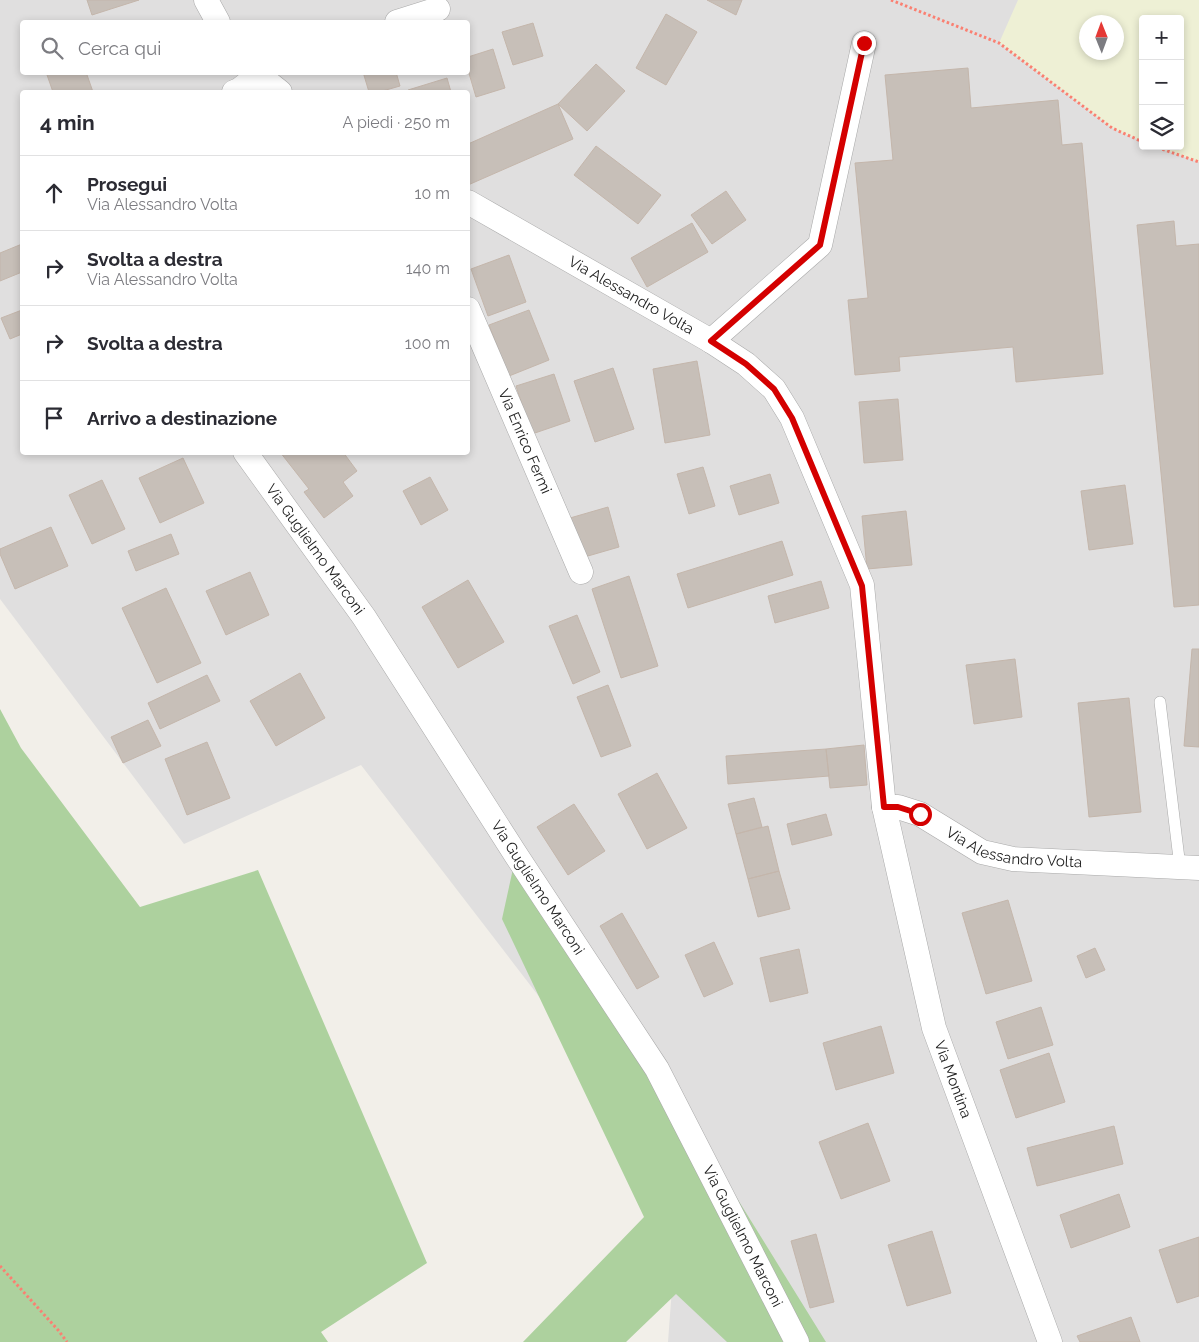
<!DOCTYPE html>
<html lang="it">
<head>
<meta charset="utf-8">
<style>
	:root { --surface:#fff; --page:#f2f2f3; --text:#2b2b33; --muted:#7c7c81; --line:#e1e1e2 }
	body { margin:0; font-family:Raleway,sans-serif; background:var(--page); color:var(--text) }
	.controls { position:absolute; right:15px; top:15px; display:grid; overflow:hidden; border-radius:5px; box-shadow:0 2px 8px #0003 }
	.controls button { width:45px; height:45px; display:grid; place-items:center; padding:0; border:0; border-bottom:1px solid var(--line); background:var(--surface); color:var(--text); font:25px sans-serif }
	.compass { position:absolute; left:1079px; top:15px; width:45px; height:45px; border-radius:50%; background:var(--surface); box-shadow:0 2px 8px #0003; rotate:359deg }
	.stop { position:absolute; width:15px; height:15px; margin:-11px; border:4px solid #d40000; border-radius:50%; background:#fff }
	.stop.end { background:#d40000; border-color:#fff; box-shadow:0 1px 5px #0008 }
	.list { margin:0; padding:0; list-style:none }
	h2 { display:flex; justify-content:space-between; align-items:center; height:65px; margin:0; padding:0 20px; font-size:21px }
	h2 small { font-size:16px; font-weight:400; color:var(--muted) }
	.list li { display:grid; grid-template-columns:32px 1fr auto; gap:15px; align-items:center; box-sizing:border-box; height:75px; padding:0 20px; border-top:1px solid var(--line) }
	.list b { display:block; font-size:19px; white-space:nowrap }
	.list p { margin:0; font-size:16px; white-space:nowrap; color:var(--muted) }
	.list em { font-size:16px; font-style:normal; color:var(--muted) }
	.icon { flex:none; width:28px; height:28px; fill:none; stroke:currentColor; stroke-width:2; stroke-linecap:round; stroke-linejoin:round }
	.map { position:relative; flex:none; width:1199px; height:1342px; overflow:hidden }
	.search { position:absolute; background:var(--surface); box-shadow:0 2px 8px #0003; left:20px; top:20px; width:450px; height:55px; display:flex; align-items:center; gap:12px; box-sizing:border-box; padding:0 18px; border-radius:5px; color:var(--muted); font-size:19px }
	.panel { position:absolute; background:var(--surface); box-shadow:0 2px 8px #0003; left:20px; top:90px; width:450px; height:365px; border-radius:5px }
	.map>svg:first-child { display:block }
	.residential { fill:#e0dfdf; fill-rule:evenodd }
	.farmland { fill:#eef0d5; fill-rule:evenodd }
	.forest { fill:#add19e }
	.building { fill:#c7bfb8; stroke:#c4b6ab }
	.lines { fill:none; stroke-linecap:round; stroke-linejoin:round }
	.lane-casing { stroke:#a9a9a9; stroke-width:12 }
	.street-casing { stroke:#a9a9a9; stroke-width:25 }
	.path { stroke:#fa8072; stroke-width:3; stroke-dasharray:2.5 2.5; stroke-linecap:butt }
	.lane { stroke:#fff; stroke-width:11 }
	.street { stroke:#fff; stroke-width:24 }
	.route { stroke:#d40000; stroke-width:6 }
	.labels { text-anchor:middle; stroke-width:4; stroke-linejoin:round; paint-order:stroke }
	.street-label { font-size:15px; fill:#222; stroke:#fff }
</style>
</head>
<body>
<div class="map">
<svg width="1199" height="1342" viewBox="0 0 1199 1342">
	<rect width="100%" height="100%" fill="#f2efe9"/>
	<path class="residential" d="M0,0H1054L1086,52L1143,74V146H1180L1199,100V1342H668L680,1180L361,765L184,844L0,599ZM22,22H468V72H22ZM22,92H468V452H22Z"/>
	<path class="farmland" d="M1018,0H1199V162L1153,146H1180V19H1143V142L1112,128L999,43ZM1086,22H1116V52H1086Z"/>
	<path class="forest" d="M0,709L21,748L140,907L258,870L427,1263L321,1332L328,1342H0Z
		M516,855L657,1069L826,1342H727L676,1294L626,1342H523L644,1217L502,919Z"/>
	<path class="building" d="M87,0H139L92,15Z
		M707,0H742L736,15Z
		M666,14L697,32L666,85L636,68Z
		M533,23L543,56L513,65L502,32Z
		M493,49L505,88L476,97L468,70V57Z
		M596,64L625,91L587,131L558,104Z
		M968,68L971,108L1058,100L1062,145L1082,143L1103,374L1016,382L1013,347L899,357L900,371L855,375L848,300L868,298L855,163L893,160L885,75Z
		M46,72H86L93,92H53Z
		M363,72H396L400,86L379,92H369Z
		M447,78L451,92H409L408,90Z
		M558,104L573,139L468,185V144Z
		M596,146L661,195L638,224L574,175Z
		M726,191L746,220L712,244L691,215Z
		M1174,221L1176,246L1199,244V605L1174,607L1137,225Z
		M692,223L708,252L647,287L631,258Z
		M22,244V272L0,281V253Z
		M509,255L526,302L488,316L471,269Z
		M22,310V334L10,339L1,318Z
		M529,310L549,360L509,376L489,325Z
		M697,361L710,435L665,443L653,369Z
		M613,368L634,429L595,442L574,381Z
		M554,374L570,421L532,434L516,386Z
		M898,399L903,460L864,463L859,402Z
		M280,452H343L357,471L343,482L353,496L324,518L304,492L309,489Z
		M183,458L204,503L160,523L139,478Z
		M703,467L715,506L689,514L677,474Z
		M770,474L779,503L739,515L730,486Z
		M430,477L448,510L421,525L403,491Z
		M102,480L125,529L92,544L69,495Z
		M1125,485L1133,544L1089,550L1081,491Z
		M608,507L619,547L581,558L570,518Z
		M906,511L912,565L867,569L862,516Z
		M51,527L68,566L15,589L0,554V549Z
		M171,534L179,554L136,571L128,551Z
		M782,541L793,575L688,608L677,574Z
		M250,572L269,615L226,635L206,591Z
		M629,576L658,666L621,678L592,589Z
		M468,580L504,642L458,668L422,607Z
		M821,581L829,608L775,623L768,596Z
		M166,588L201,663L157,683L122,608Z
		M577,615L600,672L573,684L549,626Z
		M1192,649H1199V747L1184,746Z
		M1015,659L1022,717L974,724L966,665Z
		M300,673L325,718L276,746L250,701Z
		M207,675L220,701L160,729L148,703Z
		M608,685L631,746L601,757L577,697Z
		M1129,698L1141,812L1089,817L1078,703Z
		M148,720L161,746L123,763L111,737Z
		M207,742L230,798L187,815L165,759Z
		M864,745L867,785L830,788L826,749Z
		M826,749L829,776L728,784L726,756Z
		M657,773L687,828L647,849L618,794Z
		M754,798L762,827L736,834L728,804Z
		M574,804L605,851L568,875L537,827Z
		M826,814L832,835L792,845L787,824Z
		M768,826L779,871L748,879L736,834Z
		M779,871L790,909L758,917L748,879Z
		M1008,900L1032,981L986,994L962,913Z
		M622,913L659,977L637,989L600,926Z
		M714,942L733,984L704,997L685,955Z
		M1095,948L1105,970L1086,978L1077,956Z
		M799,949L808,993L770,1002L760,958Z
		M1041,1007L1053,1045L1008,1059L996,1022Z
		M881,1026L894,1073L836,1090L823,1043Z
		M1049,1053L1065,1102L1016,1118L1000,1070Z
		M868,1123L890,1181L841,1199L819,1142Z
		M1114,1126L1123,1164L1037,1186L1027,1148Z
		M1119,1194L1130,1227L1071,1248L1060,1215Z
		M932,1231L951,1293L907,1306L888,1245Z
		M816,1234L834,1302L810,1308L791,1241Z
		M1199,1237V1296L1177,1303L1159,1250Z
		M1131,1317L1140,1342H1080L1077,1336Z"/>
	<g class="lines">
		<defs>
			<path id="lane" d="M1160,702L1180,867"/>
			<g id="street">
				<path d="M206,0L218,22"/>
				<path d="M397,22L438,9"/>
				<path d="M255,72L280,92"/>
				<path d="M234,92L239,90L262,72"/>
				<path id="s1" d="M468,202L711,341L746,364L774,389L792,418L862,585L884,807L934,1028L1050,1342"/>
				<path id="s2" d="M468,309L581,572"/>
				<path d="M711,341L820,245L864,43"/>
				<path id="s3" d="M245,452L364,617L516,855L657,1069L797,1342"/>
				<path id="s4" d="M884,807H898L920,814L982,852L1013,859L1199,868"/>
			</g>
		</defs>
		<use href="#lane" class="lane-casing"/>
		<use href="#street" class="street-casing"/>
		<path class="path" d="M891,0L999,43L1112,128L1143,142
			M1153,146L1199,162
			M0,1266L58,1330L67,1342"/>
		<use href="#lane" class="lane"/>
		<use href="#street" class="street"/>
	</g>
	<g class="lines">
		<path class="route" d="M864,43L820,245L711,341L746,364L774,389L792,418L862,586L884,807H898L920,814"/>
	</g>
	<g class="labels">
		<g class="street-label">
			<text dy="5" stroke="none"><textPath href="#s1" startOffset="188">Via Alessandro Volta</textPath></text>
			<text dy="5" stroke="none"><textPath href="#s2" startOffset="144">Via Enrico Fermi</textPath></text>
			<text dy="5" stroke="none"><textPath href="#s3" startOffset="120">Via Guglielmo Marconi</textPath></text>
			<text dy="5" stroke="none"><textPath href="#s4" startOffset="140">Via Alessandro Volta</textPath></text>
			<text dy="5" stroke="none"><textPath href="#s3" startOffset="525">Via Guglielmo Marconi</textPath></text>
			<text dy="5" stroke="none"><textPath href="#s1" startOffset="1079">Via Montina</textPath></text>
			<text dy="5" stroke="none"><textPath href="#s3" startOffset="930">Via Guglielmo Marconi</textPath></text>
		</g>
	</g>
</svg>
<div class="controls">
<button>+</button>
<button>−</button>
<button><svg class="icon" aria-label="layers" viewBox="0 0 24 24"><path d="M12 4l9 5-9 5-9-5zM3 14l9 5 9-5"/></svg></button>
</div>
<svg class="compass" viewBox="-18 -18 36 36"><path d="M0-13l5 13h-10z" fill="#e53935"/><path d="M0 13l5-13h-10z" fill="#7c7c81"/></svg>
<div class="stop" style="left:920px;top:814px"></div>
<div class="stop end" style="left:864px;top:43px"></div>
<div class="search"><svg class="icon" aria-label="search" viewBox="0 0 24 24"><circle cx="10" cy="10" r="6"/><path d="M15 15l6 6"/></svg>Cerca qui</div>
<section class="panel">
<h2>4 min<small>A piedi · 250 m</small></h2>
<ul class="list">
<li><svg class="icon" aria-label="ahead" viewBox="0 0 24 24"><path d="M12 20V5M6 11l6-6 6 6"/></svg><div><b>Prosegui</b><p>Via Alessandro Volta</p></div><em>10 m</em></li>
<li><svg class="icon" aria-label="right" viewBox="0 0 24 24"><path d="M7 20v-9h11M14 6l5 5-5 5"/></svg><div><b>Svolta a destra</b><p>Via Alessandro Volta</p></div><em>140 m</em></li>
<li><svg class="icon" aria-label="right" viewBox="0 0 24 24"><path d="M7 20v-9h11M14 6l5 5-5 5"/></svg><div><b>Svolta a destra</b></div><em>100 m</em></li>
<li><svg class="icon" aria-label="arrive" viewBox="0 0 24 24"><path d="M6 21V4h12l-3 4 3 4H6"/></svg><div><b>Arrivo a destinazione</b></div></li>
</ul>
</section>
</div>
</body>
</html>
